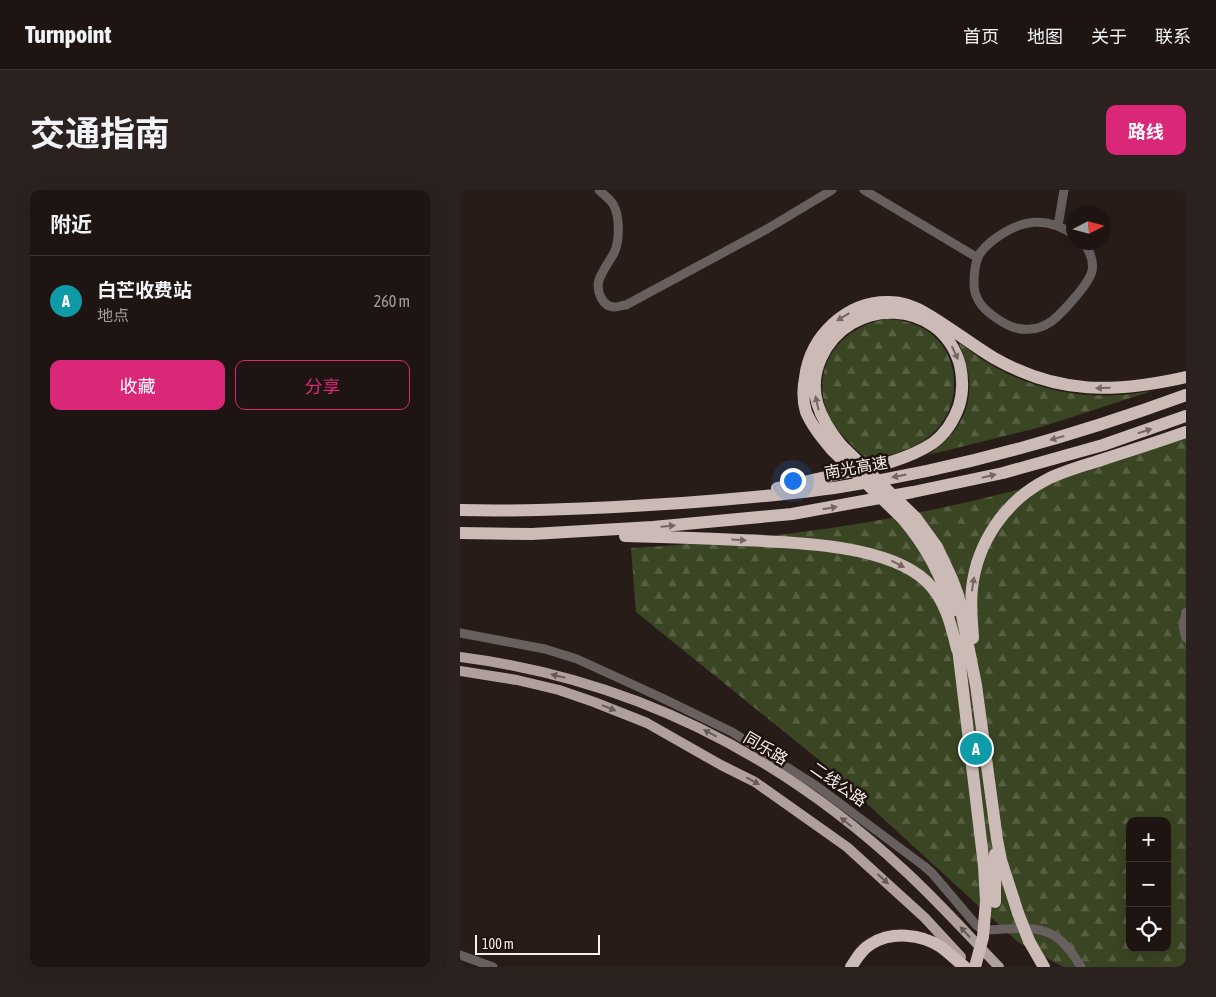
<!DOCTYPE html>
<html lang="zh">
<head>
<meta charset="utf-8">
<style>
	:root { --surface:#1e1512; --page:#2b2220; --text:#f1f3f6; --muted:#a19f9f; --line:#3c3432; --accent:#db2777 }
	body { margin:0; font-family:"Asap Condensed","Noto Sans SC",sans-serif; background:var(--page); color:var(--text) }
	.controls { position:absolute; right:15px; bottom:15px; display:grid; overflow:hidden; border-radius:10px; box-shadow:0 5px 20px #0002 }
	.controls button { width:45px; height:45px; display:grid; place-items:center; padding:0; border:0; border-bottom:1px solid var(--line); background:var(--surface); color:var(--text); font:25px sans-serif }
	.compass { position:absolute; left:606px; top:15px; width:45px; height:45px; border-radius:50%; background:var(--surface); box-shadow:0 5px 20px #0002; rotate:84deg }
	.scale { position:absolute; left:15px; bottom:12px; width:125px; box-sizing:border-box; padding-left:5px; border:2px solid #f9f0ed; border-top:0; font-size:14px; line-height:18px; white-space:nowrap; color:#f9f0ed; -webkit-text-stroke:4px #1f130f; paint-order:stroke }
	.you { position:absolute; left:332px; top:290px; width:18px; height:18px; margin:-12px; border:4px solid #fff; border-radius:50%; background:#1a73e8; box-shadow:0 0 0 8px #1a73e833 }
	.badge { display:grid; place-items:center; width:32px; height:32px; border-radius:50%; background:var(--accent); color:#fff; font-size:16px; font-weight:700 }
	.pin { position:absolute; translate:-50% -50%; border:2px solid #fff; box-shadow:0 1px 5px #0006 }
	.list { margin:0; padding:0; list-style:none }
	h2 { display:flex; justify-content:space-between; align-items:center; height:65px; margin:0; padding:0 20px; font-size:21px }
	h2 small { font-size:16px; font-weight:400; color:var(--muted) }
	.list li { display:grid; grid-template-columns:32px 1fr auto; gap:15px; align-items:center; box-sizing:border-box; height:90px; padding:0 20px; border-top:1px solid var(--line) }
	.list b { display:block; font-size:19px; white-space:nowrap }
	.list p { margin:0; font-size:16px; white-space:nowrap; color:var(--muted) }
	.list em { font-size:16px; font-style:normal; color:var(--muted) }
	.actions { display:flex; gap:10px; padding:15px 20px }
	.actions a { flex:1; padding:11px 0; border:1px solid var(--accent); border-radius:10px; text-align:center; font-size:18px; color:var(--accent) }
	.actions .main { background:var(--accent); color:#fff }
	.icon { flex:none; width:28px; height:28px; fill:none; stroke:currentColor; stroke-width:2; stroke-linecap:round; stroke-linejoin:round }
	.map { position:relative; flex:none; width:726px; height:777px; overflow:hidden; border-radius:10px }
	header { display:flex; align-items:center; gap:30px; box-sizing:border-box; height:70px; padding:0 25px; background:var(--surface); border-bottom:1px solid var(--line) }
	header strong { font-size:24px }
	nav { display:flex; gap:28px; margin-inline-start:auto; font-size:18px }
	.intro { display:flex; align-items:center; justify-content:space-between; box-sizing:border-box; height:120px; padding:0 30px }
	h1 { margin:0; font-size:35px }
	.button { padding:12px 22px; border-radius:10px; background:var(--accent); color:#fff; font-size:18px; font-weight:700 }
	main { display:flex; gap:30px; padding:0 30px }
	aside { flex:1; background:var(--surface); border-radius:10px; box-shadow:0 5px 20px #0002 }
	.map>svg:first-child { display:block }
	.forest { fill:url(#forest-firs); fill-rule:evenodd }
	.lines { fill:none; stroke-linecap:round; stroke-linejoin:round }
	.minor { stroke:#67605e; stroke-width:9 }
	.major { stroke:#afa09d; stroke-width:10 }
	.highway { stroke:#cbbab5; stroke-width:12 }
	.highway-bridge { stroke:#cbbab5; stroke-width:12 }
	.oneway { fill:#756662 }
	.oneway2 { fill:#675a56 }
	.labels { text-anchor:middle; stroke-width:5; stroke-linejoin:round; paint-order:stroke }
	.street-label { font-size:16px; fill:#f9f0ed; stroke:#1f130f }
</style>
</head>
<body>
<header>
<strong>Turnpoint</strong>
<nav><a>首页</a><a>地图</a><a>关于</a><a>联系</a></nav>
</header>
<div class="intro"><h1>交通指南</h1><a class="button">路线</a></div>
<main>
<aside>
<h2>附近<small></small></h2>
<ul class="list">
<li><span class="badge" style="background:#0f9aa8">A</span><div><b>白芒收费站</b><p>地点</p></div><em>260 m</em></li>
</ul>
<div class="actions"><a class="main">收藏</a><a>分享</a></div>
</aside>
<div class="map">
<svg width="726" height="777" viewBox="0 0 726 777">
	<defs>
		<pattern id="forest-firs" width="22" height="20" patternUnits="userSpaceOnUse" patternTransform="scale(1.25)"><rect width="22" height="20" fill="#3a4523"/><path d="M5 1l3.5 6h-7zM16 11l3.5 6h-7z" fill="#576043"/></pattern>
	</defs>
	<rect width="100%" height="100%" fill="#281c18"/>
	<path class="forest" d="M427,129C440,130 452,132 464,139C502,161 504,217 471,245C454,260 429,266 407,270C392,255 373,239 366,219C351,173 383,136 427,129Z
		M498,152C508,159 517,166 526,172C565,196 613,208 658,205C670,205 681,202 692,201L581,237L468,265C510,237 520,198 498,152Z
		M726,247V777H603L558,752L358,569L176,422L171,358C298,351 425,334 549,302C609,287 667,266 726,247ZM670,631H707V758H670Z"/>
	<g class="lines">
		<path class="minor" d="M139,0C143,4 150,9 153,14C160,26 160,50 154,63C149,72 142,81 139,90C136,101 142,117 155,117C158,117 163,115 166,115L307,39L372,0
			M404,0L518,68
			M598,36L604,0
			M614,45C587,26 562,29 536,48C529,53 522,59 518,67C515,75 514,85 514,94C514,107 522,118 532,125C544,134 556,141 571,139C578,139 586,135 592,131C603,122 629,94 632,81C634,70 630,61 623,52
			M726,422L723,437L726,448
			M0,443L85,459L117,469L200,507L272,542L358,597L464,676L472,683L517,736C525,741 534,740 543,739C585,737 598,739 621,777
			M0,765L33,777"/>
		<path class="major" d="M0,467C170,489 318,563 444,680C477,710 507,744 539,777
			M0,481L57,490L99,500L134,512L187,533L261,575L295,592L387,657L465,728L501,767"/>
		<path class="highway" d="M372,260C362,248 352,236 346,222C343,212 343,198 345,188C350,146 387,110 431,112C442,112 451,116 460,120C486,134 509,153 534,168C599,205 655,203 726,187
			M317,298C341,293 364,287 388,282C417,276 447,270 473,253C485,244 494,230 499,216C503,203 503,189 500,175C481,107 389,106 361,168C346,201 360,229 381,255
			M0,320C74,322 148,318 222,313C275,309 328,305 380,297C498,279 614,246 726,205
			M456,328L477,357L492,389L498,405L516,495L537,649L541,670L558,723
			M443,329C466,356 482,385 492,421
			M0,343L72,344L193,337L332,324L453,302L543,283L643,255L726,226
			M165,346C203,347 241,348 279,350C331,352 427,354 466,391C485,409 491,434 497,459
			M513,448C512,431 510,415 512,398C517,353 545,311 586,290C605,280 627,275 647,268C673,260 700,251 726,242
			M497,450L524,676L526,711
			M535,712V664
			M569,751L584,777
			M391,777C397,768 402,759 411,754C432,741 461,744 481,757C489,763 497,771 505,777"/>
		<path class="highway-bridge" d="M381,255L456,328
			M372,260L443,329
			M558,723L569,751
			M515,777L523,747L526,711"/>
	</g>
	<defs><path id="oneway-solid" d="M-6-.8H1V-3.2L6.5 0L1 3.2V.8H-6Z" transform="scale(1.25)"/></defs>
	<g class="oneway">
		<use href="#oneway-solid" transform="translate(383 127) rotate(149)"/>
		<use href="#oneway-solid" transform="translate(495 163) rotate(65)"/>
		<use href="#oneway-solid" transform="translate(643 198) rotate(179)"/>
		<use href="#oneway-solid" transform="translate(357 213) rotate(-103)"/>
		<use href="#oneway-solid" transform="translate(685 241) rotate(-18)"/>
		<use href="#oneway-solid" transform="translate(597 248) rotate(164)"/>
		<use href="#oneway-solid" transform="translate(439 286) rotate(169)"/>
		<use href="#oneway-solid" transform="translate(529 286) rotate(-13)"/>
		<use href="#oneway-solid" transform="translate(370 318) rotate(-10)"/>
		<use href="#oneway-solid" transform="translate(208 336) rotate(-5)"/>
		<use href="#oneway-solid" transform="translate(279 350) rotate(3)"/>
		<use href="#oneway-solid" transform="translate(438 374) rotate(27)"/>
		<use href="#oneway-solid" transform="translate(513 394) rotate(-82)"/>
	</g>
	<g class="oneway2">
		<use href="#oneway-solid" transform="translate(98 486) rotate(-166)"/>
		<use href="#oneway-solid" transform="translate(149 518) rotate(22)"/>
		<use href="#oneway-solid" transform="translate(250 543) rotate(-152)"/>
		<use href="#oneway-solid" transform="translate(293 591) rotate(29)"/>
		<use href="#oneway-solid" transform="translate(386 632) rotate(-141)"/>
		<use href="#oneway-solid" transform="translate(423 689) rotate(42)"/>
		<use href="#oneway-solid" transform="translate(505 742) rotate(-133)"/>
	</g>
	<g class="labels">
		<g class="street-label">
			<text transform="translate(396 277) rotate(-10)" y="6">南光高速</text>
			<text transform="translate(306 558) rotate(31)" y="6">同乐路</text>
			<text transform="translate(379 594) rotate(35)" y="6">二线公路</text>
		</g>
	</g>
</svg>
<div class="controls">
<button>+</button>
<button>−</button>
<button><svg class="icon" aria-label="locate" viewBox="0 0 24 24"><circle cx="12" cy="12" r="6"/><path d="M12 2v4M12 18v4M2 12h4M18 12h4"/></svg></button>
</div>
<svg class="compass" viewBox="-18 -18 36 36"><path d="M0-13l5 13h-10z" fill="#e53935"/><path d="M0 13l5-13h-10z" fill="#a19f9f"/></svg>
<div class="scale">100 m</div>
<div class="you"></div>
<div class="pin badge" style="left:516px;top:559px;background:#0f9aa8">A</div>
</div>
</main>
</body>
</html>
